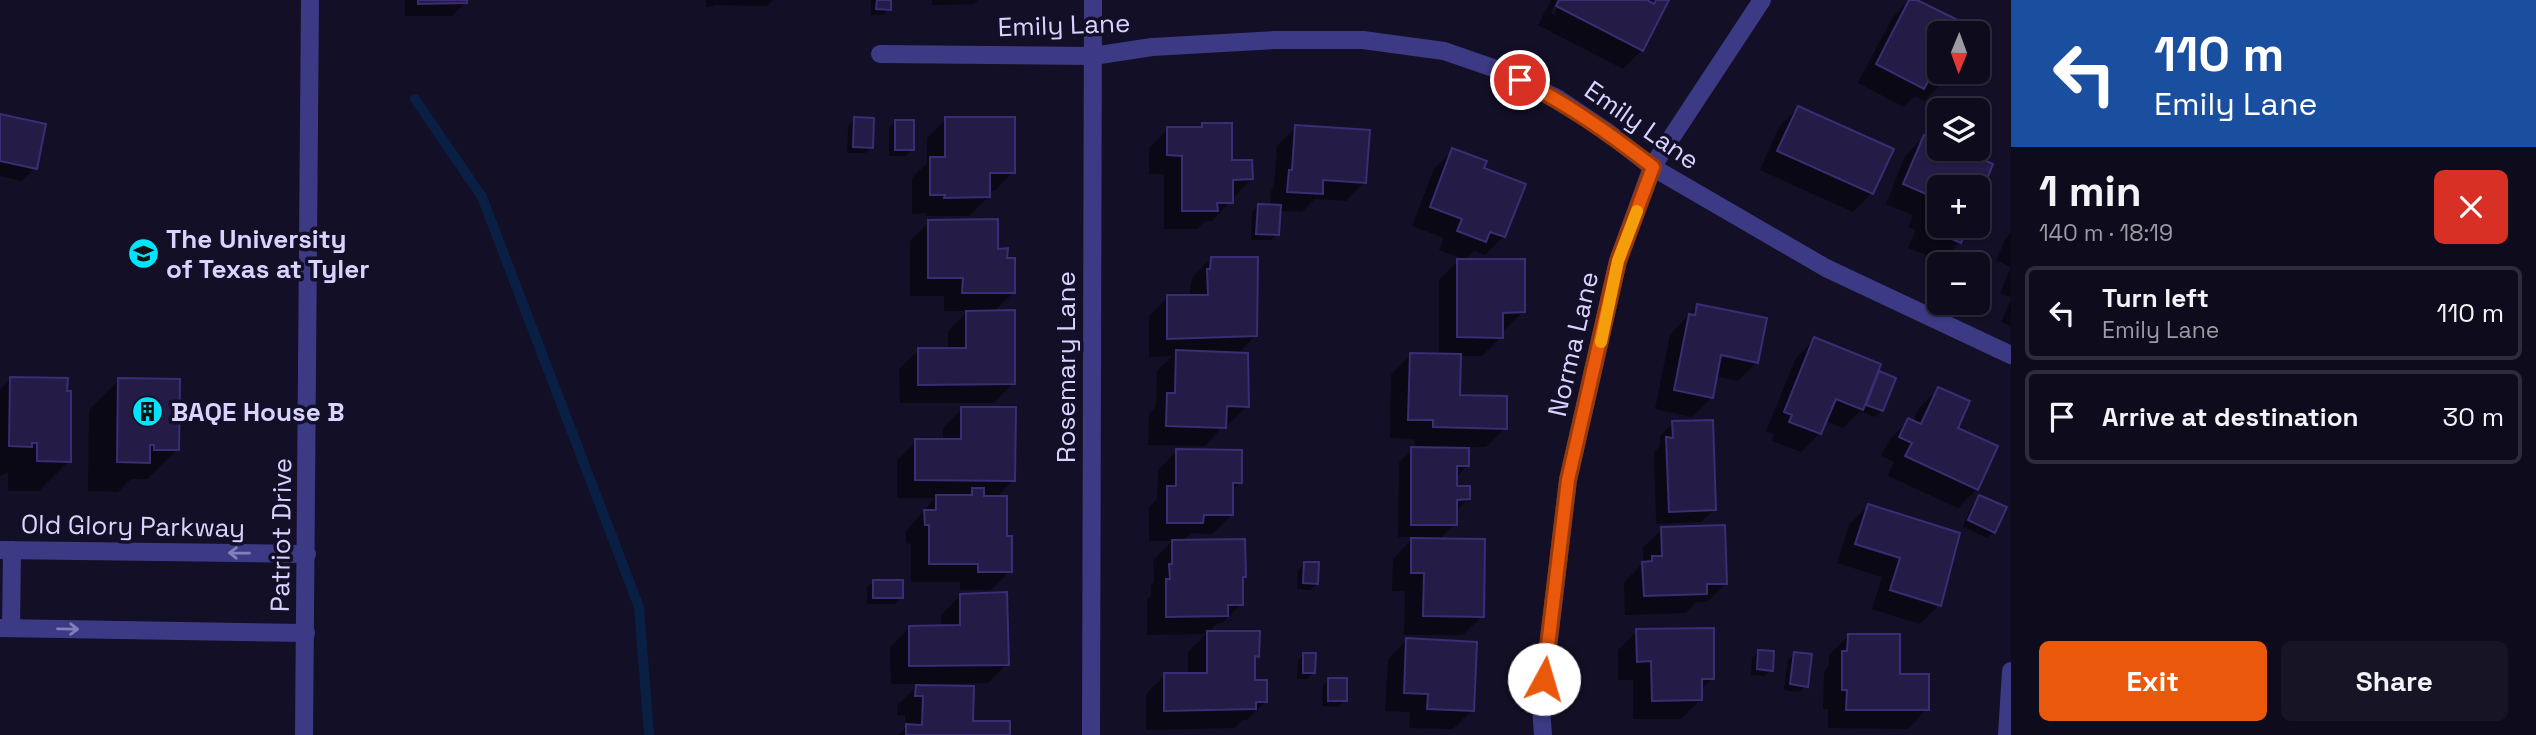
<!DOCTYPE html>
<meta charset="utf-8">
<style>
:root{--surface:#0e0b1c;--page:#171425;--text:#f1f3f6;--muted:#9b9ba3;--line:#2e2b3b;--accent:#ea580c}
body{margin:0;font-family:"Space Grotesk",sans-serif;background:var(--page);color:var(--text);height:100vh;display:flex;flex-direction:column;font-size:26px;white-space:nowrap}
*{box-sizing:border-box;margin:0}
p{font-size:23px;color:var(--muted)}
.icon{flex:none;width:38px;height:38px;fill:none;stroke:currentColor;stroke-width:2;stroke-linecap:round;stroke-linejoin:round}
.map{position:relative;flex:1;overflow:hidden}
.details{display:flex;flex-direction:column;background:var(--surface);width:525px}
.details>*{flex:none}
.banner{background:#1a4fa0;color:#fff;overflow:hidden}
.needle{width:46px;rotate:181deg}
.fabs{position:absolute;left:1927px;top:21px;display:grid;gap:14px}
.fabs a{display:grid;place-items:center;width:63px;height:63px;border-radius:10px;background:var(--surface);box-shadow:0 2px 5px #0004,0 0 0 2px var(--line);font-size:35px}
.pin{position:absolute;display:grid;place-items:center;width:60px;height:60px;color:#fff;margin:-30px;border:4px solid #fff;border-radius:50%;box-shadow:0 2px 7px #0007}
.me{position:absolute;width:77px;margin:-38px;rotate:6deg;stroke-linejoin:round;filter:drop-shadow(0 0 5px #0008)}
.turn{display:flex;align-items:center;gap:24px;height:147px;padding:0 28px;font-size:32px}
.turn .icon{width:91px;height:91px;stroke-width:2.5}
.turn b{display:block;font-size:49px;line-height:60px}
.round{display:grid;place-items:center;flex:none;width:74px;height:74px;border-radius:10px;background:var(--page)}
.overview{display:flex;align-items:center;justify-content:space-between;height:119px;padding:0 28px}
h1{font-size:42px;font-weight:700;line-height:52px}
.primary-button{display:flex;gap:14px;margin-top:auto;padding:14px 28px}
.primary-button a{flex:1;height:80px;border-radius:10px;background:var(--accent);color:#fff;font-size:28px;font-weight:700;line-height:80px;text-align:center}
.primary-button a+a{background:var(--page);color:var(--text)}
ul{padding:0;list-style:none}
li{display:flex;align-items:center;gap:21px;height:94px;margin:0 14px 10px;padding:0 14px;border:4px solid var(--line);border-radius:10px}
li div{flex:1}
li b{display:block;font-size:26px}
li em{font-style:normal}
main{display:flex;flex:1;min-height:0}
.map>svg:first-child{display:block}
.shadow{fill:#0007}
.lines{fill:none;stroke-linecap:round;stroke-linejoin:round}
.stream{stroke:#0a1f44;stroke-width:10}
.building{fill:#241b47;stroke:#3b2d73;stroke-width:2}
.minor{stroke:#3d3a85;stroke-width:18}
.tertiary{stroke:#3d3a85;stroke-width:18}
.oneway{stroke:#837fbc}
.route-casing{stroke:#983908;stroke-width:18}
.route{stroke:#ea580c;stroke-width:12}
.slow{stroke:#f59e0b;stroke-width:12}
.labels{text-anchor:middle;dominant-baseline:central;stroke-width:7;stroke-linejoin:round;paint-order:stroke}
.street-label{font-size:26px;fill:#d9d4ff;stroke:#130f26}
.poi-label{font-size:26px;font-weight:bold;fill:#d9d4ff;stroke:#130f26;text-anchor:start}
</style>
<main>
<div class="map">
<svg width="2011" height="735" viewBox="0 0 2011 735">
<rect width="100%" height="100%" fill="#130f26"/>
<g class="shadow">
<path d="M405 0H465V3L452 16H405Z"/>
<path d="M706 0H773L767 6 714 5 712 7H706Z"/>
<path d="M871 0H889V9L883 15H871Z"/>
<path d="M932 0H978L974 4 932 5Z"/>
<path d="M1551 0H1557L1551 13 1554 15 1561 0H1645L1651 4 1655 0H1667L1642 50 1623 69 1538 25Z"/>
<path d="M1910 0 1967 27 1964 33H1939V72H1948L1943 82 1924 101 1915 96 1904 107 1858 83 1892 18Z"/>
<path d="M1798 108 1872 193 1853 212 1760 170 1779 127Z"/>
<path d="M0 116 35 168 22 181 0 176Z"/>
<path d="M855 119 872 147 865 153H847L848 126Z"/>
<path d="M946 119 1013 172 994 191H988V197L969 216H926V213L912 214V178L927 163V138Z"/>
<path d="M895 122 912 149 906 156H889V128Z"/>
<path d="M1203 125 1230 162 1251 179 1212 221H1205L1197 229H1164V174H1149V148L1168 129H1198Z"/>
<path d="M1296 127 1365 182 1346 201 1315 199 1302 212 1278 211 1277 234 1271 240H1251L1252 212 1259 205 1270 206 1271 190 1274 187 1277 146Z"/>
<path d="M1939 131V149H1958L1957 151 1991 165 1978 198V187H1939V226H1966L1960 242 1941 261 1908 248 1916 230 1908 227 1913 215 1886 204 1905 156 1924 137 1931 139Z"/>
<path d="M1453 150 1482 169 1504 236 1485 255 1474 251 1465 261 1523 312 1504 331H1501V337L1482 356H1459L1458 397 1505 428 1486 447H1468L1467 466 1455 478V487L1468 499 1455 512V524L1439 540 1482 616 1463 635H1404L1405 591H1392L1393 559 1414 537H1398L1399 462 1414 449 1415 439 1390 438 1391 374 1410 355H1439V280L1461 258 1439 250 1444 238 1412 226 1434 169Z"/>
<path d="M929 222 996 251 1006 260 1014 292 993 312 1013 383 994 403H900L899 369 919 350H948V331L968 311H944V296H910V241Z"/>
<path d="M2011 232V267L1996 260 2006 238Z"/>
<path d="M1211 258 1256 335 1237 354 1247 406 1228 425H1224L1205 446 1148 445 1149 414 1156 406 1157 371 1172 356 1149 357V316L1168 297H1189L1192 278Z"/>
<path d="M2011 267V297L2000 293Z"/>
<path d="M2011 300V326L2001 322Z"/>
<path d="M1697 306 1757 362 1738 381 1715 376 1711 398 1692 417 1655 409 1670 335Z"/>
<path d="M1815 339 1873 380 1880 373 1882 410 1875 417 1860 411 1843 428 1825 421 1820 433 1801 452 1772 441 1774 434 1766 431 1796 358Z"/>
<path d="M10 379 69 461 39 491H8V472L0 476V389Z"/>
<path d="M119 380 177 450 147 479H131L118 492 88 491 89 410Z"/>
<path d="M1939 389 1977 489 1958 508 1888 476 1894 462 1881 456 1890 439 1909 420 1913 422 1919 408Z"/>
<path d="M962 409 1013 480 996 498 1005 538 1010 571 991 590H960V582H911V544L906 543V531L935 498H897V460L916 441H943V428Z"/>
<path d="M1673 423 1715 509 1701 522 1656 524 1654 452 1660 446V436Z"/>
<path d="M1177 451 1240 483 1232 491V515L1212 534 1191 533 1183 541 1244 577 1241 580 1242 604 1222 623H1218L1208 633 1258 656 1254 660V681L1266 701 1247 720H1243L1235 728 1146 730V694L1165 675H1188V652L1206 634 1147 635V600L1151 596V585L1154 582 1153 561 1172 541H1149V507L1157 499 1158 470Z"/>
<path d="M1980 497 1994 532 1987 538 1963 527 1973 503Z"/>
<path d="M1868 506 1939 605 1920 624 1872 609 1882 577 1837 563 1849 525Z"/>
<path d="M1662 529 1726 583 1707 602H1696L1686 613 1625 615 1624 582 1643 563V548Z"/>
<path d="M1305 564 1317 584 1310 590 1297 589 1298 570Z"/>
<path d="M874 581 901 597 895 604H867V588Z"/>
<path d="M961 595 1007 664 988 683 939 684V687L971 722 1008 735H898L905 728V715H897V705L919 684H891L890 647 909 628 942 627 941 615Z"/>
<path d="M1637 631 1713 678 1700 690V700L1681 719H1633V680H1618V650Z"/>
<path d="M1848 636 1898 675 1927 709 1908 729 1828 728V709H1823L1824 672 1829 666V655Z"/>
<path d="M1407 640 1472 710 1453 729 1409 728 1410 712 1385 711 1388 659Z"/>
<path d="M1759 651 1771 670 1765 676 1751 675 1752 658Z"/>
<path d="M1304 654 1314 672 1307 679H1297L1298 661Z"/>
<path d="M1795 654 1806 686 1799 692 1784 690 1788 660Z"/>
<path d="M1329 679 1345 700 1338 707 1322 706 1323 686Z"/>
</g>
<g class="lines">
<path class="stream" d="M415 99 482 197 639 607 649 735"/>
</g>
<g class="building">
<path d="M418 0H467V3L418 4Z"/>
<path d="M877 0H891V10L876 9Z"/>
<path d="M1559 0H1647L1654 4 1656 0H1669L1643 51 1556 6Z"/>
<path d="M1909 0H1917L1970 26 1966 33H1939V72H1950L1944 83 1931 76 1924 89 1876 64Z"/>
<path d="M1798 106 1894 149 1873 194 1777 151Z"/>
<path d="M0 114 46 124 37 169 0 161Z"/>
<path d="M854 117 874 118 873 148 853 147Z"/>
<path d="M945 117H1015V173H990V197L944 198 945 195H930V157H945Z"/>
<rect x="895" y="120" width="19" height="30"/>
<path d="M1202 123H1232V160H1252L1253 179 1233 180V203H1217L1218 211H1182V156L1167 155V127H1202Z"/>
<path d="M1295 125 1370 130 1366 183 1323 180V194L1287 192 1289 170H1292Z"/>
<path d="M1938 129 1939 149H1960L1993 164 1978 202V187H1939V226H1968L1961 243 1926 228 1934 211 1926 207 1931 196 1903 184 1924 135 1934 138Z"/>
<path d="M1452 148 1487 161 1484 168 1526 184 1505 237 1490 232 1486 242 1457 231 1462 219 1430 207Z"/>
<path d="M1258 204 1281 205 1279 235 1256 234Z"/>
<path d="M998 219V249L1008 248 1007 258H1015V293H962L963 278H928V220Z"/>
<path d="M1211 257H1258L1257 336 1167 339V295H1208L1207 269H1210Z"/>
<path d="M1457 259H1525V312L1503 313V338L1457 337Z"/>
<path d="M1697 304 1767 318 1758 363 1721 355 1713 398 1674 390 1689 314 1695 315Z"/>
<path d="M1015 310V384L918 385V348H966V311Z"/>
<path d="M1814 337 1881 364 1863 410 1836 399 1821 434 1789 422 1792 415 1784 412Z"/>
<path d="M1176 350 1248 353 1249 407 1227 406 1226 428 1166 426 1167 393H1175Z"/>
<path d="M1410 353 1461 354 1460 395 1507 396V429L1433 427V420H1408Z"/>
<path d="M1879 371 1896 378 1883 411 1866 405Z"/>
<path d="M10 377 68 378 67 391H71V462L37 461V443H32V447L9 446Z"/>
<path d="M118 378 180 379 179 450H154V445H150V463L117 462Z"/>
<path d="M1938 387 1970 401 1958 428 1998 446 1978 490 1905 456 1912 443 1899 437 1908 418 1921 424Z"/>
<path d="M961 407H1016L1015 481 915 480V439H961Z"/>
<path d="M1713 420 1716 510 1669 512 1666 437 1673 438 1672 421Z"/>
<path d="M1411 447 1469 448V466H1457V486H1470V499L1457 500V525H1411Z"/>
<path d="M1176 449 1242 450V483H1233V515H1204L1203 523H1167V486H1176Z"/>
<path d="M972 488H984V496H1007V536H1012V572H978V564H929V525H925L924 510H936V495H972Z"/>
<path d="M1979 495 2007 507 1995 533 1968 520Z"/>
<path d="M1868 504 1960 533 1941 606 1890 590 1900 558 1855 544Z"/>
<path d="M1725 525 1727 584H1707V594L1644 596 1642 562 1652 561V556H1662L1661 527Z"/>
<path d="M1411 538 1485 539 1484 617 1423 616 1424 573H1411Z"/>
<path d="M1245 539 1246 577H1243V605H1228V616L1166 617V579H1170L1169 564H1172V540Z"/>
<path d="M1304 562H1319L1318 584 1303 583Z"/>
<rect x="873" y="580" width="30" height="18"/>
<path d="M1007 592 1009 665 909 666V626L960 625V594Z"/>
<path d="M1714 628V679H1702V700L1652 701 1651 661 1637 662 1636 629Z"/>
<path d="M1207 631H1260L1259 657 1255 656V680H1267V702H1256V709L1164 711V673H1207Z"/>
<path d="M1848 634H1900V674H1929V710H1846L1847 690H1842V651H1847Z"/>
<path d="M1406 638 1477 642 1474 711 1427 709 1428 694 1404 693Z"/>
<path d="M1758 650 1774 651 1773 671 1757 669Z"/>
<path d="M1794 652 1812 654 1808 687 1790 684Z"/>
<path d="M1303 653H1316L1315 673H1303Z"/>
<rect x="1328" y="678" width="19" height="23"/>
<path d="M916 685 974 686 973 721H1010V735H906V724L922 725 923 696H915Z"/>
</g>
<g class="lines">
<g class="minor">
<path d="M880 54 1093 56 1152 47 1275 40H1363L1444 51 1502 71 1557 98 1609 133 1652 167 1826 268 2011 355"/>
<path d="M0 550 307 554"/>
<path d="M0 628 306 633"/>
<path d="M11 628 12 550"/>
<path d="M1091 735 1093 0"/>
<path d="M1543 735 1541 707 1568 480 1618 261 1652 167 1762 0"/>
<path d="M2007 735 2011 671"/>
</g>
<path class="tertiary" d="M304 735 310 0"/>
</g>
<defs><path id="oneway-shaft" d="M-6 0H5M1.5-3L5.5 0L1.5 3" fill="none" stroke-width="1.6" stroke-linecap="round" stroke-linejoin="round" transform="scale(1.75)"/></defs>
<g class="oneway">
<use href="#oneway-shaft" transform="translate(239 553) rotate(-179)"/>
<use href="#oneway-shaft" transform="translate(68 629) rotate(1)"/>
</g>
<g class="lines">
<defs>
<path id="route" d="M1520 80C1568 104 1610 134 1653 167L1618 261 1568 480 1544 679"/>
</defs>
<use href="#route" class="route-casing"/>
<use href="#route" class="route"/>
<path class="slow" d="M1601 342 1618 261 1637 211"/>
</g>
<defs>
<symbol id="university-disc" viewBox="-11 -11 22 22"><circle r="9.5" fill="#00e5ff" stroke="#130f26"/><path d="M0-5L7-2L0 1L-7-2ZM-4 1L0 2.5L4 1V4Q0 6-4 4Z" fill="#111"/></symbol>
<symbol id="building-disc" viewBox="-11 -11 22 22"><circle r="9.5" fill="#00e5ff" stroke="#130f26"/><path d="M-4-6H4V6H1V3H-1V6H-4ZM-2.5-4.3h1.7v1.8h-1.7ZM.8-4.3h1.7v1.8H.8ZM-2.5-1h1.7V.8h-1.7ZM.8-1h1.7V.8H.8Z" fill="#111"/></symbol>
</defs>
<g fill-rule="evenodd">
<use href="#university-disc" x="126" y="236" width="35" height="35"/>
<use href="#building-disc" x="130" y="394" width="35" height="35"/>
</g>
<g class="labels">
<g class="street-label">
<text transform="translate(1064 25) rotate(-2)">Emily Lane</text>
<text transform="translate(1642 125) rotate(35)">Emily Lane</text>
<text transform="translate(1573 344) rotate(-77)">Norma Lane</text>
<text transform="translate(1066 367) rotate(-90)">Rosemary Lane</text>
<text transform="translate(133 526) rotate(1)">Old Glory Parkway</text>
<text transform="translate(281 535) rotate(-89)">Patriot Drive</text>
</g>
<g class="poi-label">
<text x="166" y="239">The University<tspan x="166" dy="30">of Texas at Tyler</tspan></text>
<text x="171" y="412">BAQE House B</text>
</g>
</g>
</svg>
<div class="fabs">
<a><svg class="needle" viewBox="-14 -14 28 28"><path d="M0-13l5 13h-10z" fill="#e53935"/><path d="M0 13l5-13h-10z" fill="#9b9ba3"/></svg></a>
<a><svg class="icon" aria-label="layers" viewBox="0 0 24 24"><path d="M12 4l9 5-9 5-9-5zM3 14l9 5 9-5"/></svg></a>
<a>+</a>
<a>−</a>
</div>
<div class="pin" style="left:1520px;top:80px;background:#d93025"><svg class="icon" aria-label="arrive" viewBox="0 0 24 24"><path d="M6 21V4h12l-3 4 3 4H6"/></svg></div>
<svg class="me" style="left:1544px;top:679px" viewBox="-20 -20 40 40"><circle r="19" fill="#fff"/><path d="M0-13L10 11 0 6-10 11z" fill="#ea580c"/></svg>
</div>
<section class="details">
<div class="banner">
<div class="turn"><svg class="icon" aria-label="left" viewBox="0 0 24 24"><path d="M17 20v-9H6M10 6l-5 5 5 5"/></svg><div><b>110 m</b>Emily Lane</div></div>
</div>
<div class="overview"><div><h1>1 min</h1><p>140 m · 18:19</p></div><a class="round" style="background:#d93025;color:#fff"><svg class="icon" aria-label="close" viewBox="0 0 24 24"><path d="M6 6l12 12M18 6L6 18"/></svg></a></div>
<ul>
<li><svg class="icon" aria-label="left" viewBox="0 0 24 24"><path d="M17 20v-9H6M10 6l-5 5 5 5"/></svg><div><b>Turn left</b><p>Emily Lane</p></div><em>110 m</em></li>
<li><svg class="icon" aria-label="arrive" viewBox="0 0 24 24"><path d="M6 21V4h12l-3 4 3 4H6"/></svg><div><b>Arrive at destination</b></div><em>30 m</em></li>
</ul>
<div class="primary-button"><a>Exit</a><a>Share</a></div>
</section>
</main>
